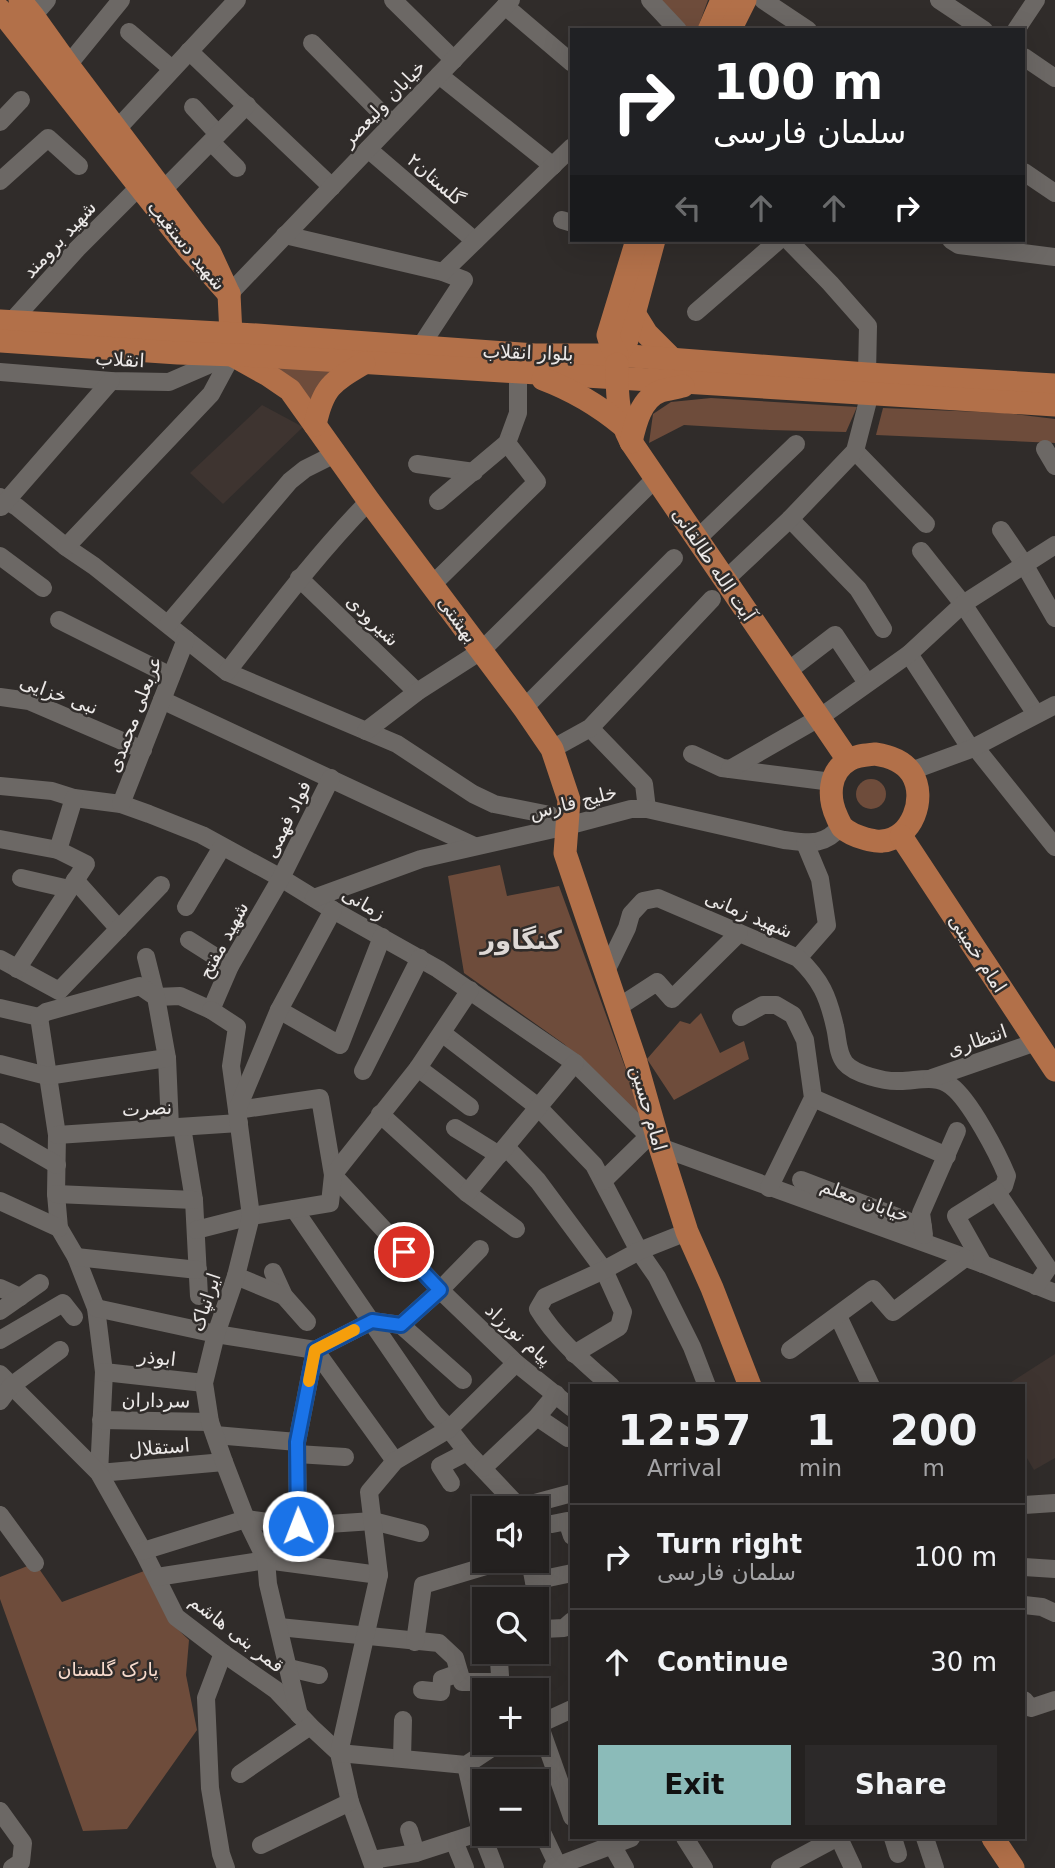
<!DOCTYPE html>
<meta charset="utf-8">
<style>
:root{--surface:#242120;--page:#2c2929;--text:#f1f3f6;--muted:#a3a3a5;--line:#413e3e;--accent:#8bbbb9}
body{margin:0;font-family:"DejaVu Sans","Noto Sans Arabic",sans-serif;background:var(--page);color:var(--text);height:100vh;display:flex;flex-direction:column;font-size:26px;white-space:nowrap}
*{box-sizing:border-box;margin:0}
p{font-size:23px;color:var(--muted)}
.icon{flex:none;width:38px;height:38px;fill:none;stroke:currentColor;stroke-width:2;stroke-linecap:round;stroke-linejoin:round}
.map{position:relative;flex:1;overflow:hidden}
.side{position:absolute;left:570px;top:1384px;width:455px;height:455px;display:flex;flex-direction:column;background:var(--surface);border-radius:0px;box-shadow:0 7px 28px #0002,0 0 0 2px var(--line)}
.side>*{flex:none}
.top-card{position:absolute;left:570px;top:28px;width:455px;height:214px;border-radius:0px;box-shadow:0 7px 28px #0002,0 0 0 2px var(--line);background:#202124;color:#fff;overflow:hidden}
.tools{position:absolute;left:472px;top:1496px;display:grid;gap:14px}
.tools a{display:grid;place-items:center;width:77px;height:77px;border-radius:0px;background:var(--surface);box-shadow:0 7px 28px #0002,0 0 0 2px var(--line);font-size:35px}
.pin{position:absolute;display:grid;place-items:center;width:60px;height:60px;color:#fff;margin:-30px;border:4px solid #fff;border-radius:50%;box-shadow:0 2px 7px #0007}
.me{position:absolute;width:77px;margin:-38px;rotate:359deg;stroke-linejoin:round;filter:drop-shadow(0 0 5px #0008)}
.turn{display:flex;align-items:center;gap:24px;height:147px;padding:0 28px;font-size:32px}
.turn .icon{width:91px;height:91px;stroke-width:2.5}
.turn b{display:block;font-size:49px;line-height:60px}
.lanes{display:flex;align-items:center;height:66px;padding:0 28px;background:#0003;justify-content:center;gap:35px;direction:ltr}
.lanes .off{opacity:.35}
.eta{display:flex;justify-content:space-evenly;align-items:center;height:119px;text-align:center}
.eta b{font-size:42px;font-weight:700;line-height:49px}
.action{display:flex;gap:14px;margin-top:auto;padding:14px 28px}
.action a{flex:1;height:80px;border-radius:0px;background:var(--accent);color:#111;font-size:28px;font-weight:700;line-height:80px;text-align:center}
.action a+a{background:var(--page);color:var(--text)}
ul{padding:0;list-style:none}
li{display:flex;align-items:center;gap:21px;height:105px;padding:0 28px;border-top:2px solid var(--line)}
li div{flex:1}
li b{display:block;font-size:26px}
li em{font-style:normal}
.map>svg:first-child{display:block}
.built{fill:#3e3430}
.green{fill:#6e4c3b}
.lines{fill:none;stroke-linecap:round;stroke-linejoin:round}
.minor{stroke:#6c6865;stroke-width:18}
.major{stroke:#b27049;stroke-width:23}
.route-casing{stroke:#114b97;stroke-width:18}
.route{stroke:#1a73e8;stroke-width:12}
.slow{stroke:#f59e0b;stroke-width:12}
.labels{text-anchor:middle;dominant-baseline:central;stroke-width:5;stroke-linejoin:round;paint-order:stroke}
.street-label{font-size:19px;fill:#ebe8e7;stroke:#302c2a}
.park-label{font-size:19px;fill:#f8dbcd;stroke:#302c2a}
.district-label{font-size:26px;font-weight:bold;fill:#ded9d6;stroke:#302c2a}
</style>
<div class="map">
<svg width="1055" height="1868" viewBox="0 0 1055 1868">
<rect width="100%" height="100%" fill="#302c2a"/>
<g class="built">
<path d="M262 405 303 427 223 504 190 473Z"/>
<path d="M1055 1354V1458L1034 1470 1024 1453V1386H1005Z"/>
</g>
<g class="green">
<path d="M657 0H708L697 30C681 30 668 11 657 0Z"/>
<path d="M276 365 343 368 312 406Z"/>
<path d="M711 398 857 407 846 432 770 430 684 425 649 443 653 414 671 402Z"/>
<path d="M883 408 1005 413 1055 419V443L876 435Z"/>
<circle cx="871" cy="794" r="15"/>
<path d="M500 865 507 896 559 886 644 1119 564 1044 464 973 448 876Z"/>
<path d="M701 1013 720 1053 744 1041 749 1059 674 1100 647 1059 680 1021 690 1024Z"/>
<path d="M35 1563 62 1602 152 1568 169 1621 189 1640 186 1675 197 1730 127 1829 83 1831 0 1599V1577Z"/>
</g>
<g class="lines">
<g class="minor">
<path d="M393 0 454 60"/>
<path d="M650 0 678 30"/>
<path d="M763 0 808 30"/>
<path d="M939 0 984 30"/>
<path d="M505 6 572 63"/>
<path d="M33 16 47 0"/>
<path d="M1016 30 1036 0"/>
<path d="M129 32 172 69"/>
<path d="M312 43 392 124"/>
<path d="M189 51 332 187"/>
<path d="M1024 57 1055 78"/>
<path d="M68 65 121 0"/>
<path d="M439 75 553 166"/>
<path d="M193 107 218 134"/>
<path d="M0 122 21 100"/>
<path d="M117 129 237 0"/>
<path d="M211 142 237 168"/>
<path d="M368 149 475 241"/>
<path d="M1024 172 1055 193"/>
<path d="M0 181 48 138 79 166"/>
<path d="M163 190 247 105"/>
<path d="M562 220 572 223"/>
<path d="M285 235 443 272 464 280 420 347"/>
<path d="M788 240 830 283 868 326 867 374"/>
<path d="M951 240 959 245 1055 257"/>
<path d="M443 272 572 147"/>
<path d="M229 294 511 0"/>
<path d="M696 312 779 240"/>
<path d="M11 322 77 249 139 187"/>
<path d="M0 372 111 381 169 382 229 356"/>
<path d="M1045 449 1055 466"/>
<path d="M855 451 926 524"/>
<path d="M417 464 474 472"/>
<path d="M0 497 17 507 66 547 94 566 227 672 397 744 473 794 494 804 550 815 567 826"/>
<path d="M438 501 507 443 518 413V372"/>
<path d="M1 507 111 381"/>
<path d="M790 519 858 589 883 629"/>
<path d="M1001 530 1024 564 1055 618"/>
<path d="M697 539 796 444"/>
<path d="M66 547 211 394 232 355"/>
<path d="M921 551 963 604 1036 714"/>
<path d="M0 556 43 588"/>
<path d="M299 578 417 692"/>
<path d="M725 580 790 519 855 451 870 393"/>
<path d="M432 585 537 482 507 443"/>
<path d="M59 620 171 676"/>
<path d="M168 624 290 481 305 469 335 454"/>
<path d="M909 654 971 749"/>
<path d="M788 671 835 635 867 683"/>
<path d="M227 672C273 613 317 554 369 501"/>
<path d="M0 697 29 701 143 750"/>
<path d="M162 700 474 846"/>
<path d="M524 708 674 558"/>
<path d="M590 728 644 784 647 809"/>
<path d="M366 731 417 692 481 651 656 478"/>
<path d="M975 747 1055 847"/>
<path d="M552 749 590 728 712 599"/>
<path d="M692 754 722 768 832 782"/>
<path d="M730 769 819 718 909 654 963 604 1055 545"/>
<path d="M911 771 971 749 1055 705"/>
<path d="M0 786 52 791 74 798 121 804 149 814 202 835 281 878 333 910 438 969 575 1063 660 1147 983 1264 1055 1293"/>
<path d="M121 804 186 639"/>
<path d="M0 839 58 850"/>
<path d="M21 878 69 889"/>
<path d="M75 880 119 929"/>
<path d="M314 898 421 859 567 826 631 809H647L784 840C808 843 824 847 841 826"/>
<path d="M186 907 222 847"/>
<path d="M189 940 230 966"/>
<path d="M146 957 156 997 180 996 211 1010 230 966 281 878 331 778"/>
<path d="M798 958 827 925 820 879 805 843"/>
<path d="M0 959 59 991 161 885"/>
<path d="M17 969 86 864 58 850 74 798"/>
<path d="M605 973 627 928 631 914 643 901 658 898 798 958C821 980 828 996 835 1027 838 1039 837 1053 845 1063 854 1074 885 1082 900 1081 917 1081 936 1074 951 1086 970 1100 998 1154 1007 1176L1004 1186 956 1216 983 1264"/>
<path d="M0 1008 39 1017 57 1135 56 1194 59 1228 76 1257 96 1308 104 1372 99 1473 224 1462"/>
<path d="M617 1008 657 982 672 999 739 933"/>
<path d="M211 1010 237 1027 231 1066 237 1110 320 1098 333 1175 440 1290 516 1363 572 1408"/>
<path d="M279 1010 340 1045 382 937"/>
<path d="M39 1017 46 1012 140 986 156 997 167 1058 170 1127"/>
<path d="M741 1017 763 1005H776L793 1015 805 1040 813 1098 769 1188"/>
<path d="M442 1033 538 1107 594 1165 639 1251 657 1277 692 1347 707 1386"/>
<path d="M0 1064 47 1076 167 1058"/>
<path d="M418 1068 470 1107"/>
<path d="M363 1071 420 958"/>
<path d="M932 1078 1036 1042"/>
<path d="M813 1098 947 1156"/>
<path d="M380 1114 467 1193 516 1229"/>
<path d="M182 1127 194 1200 199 1296"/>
<path d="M455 1128 499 1155"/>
<path d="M0 1132 57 1165"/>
<path d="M57 1135 239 1123"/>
<path d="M506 1147 538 1181 604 1270 623 1312 619 1327 574 1354"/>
<path d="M801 1180 923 1227"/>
<path d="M603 1181 650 1135"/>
<path d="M996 1191 1048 1268 1036 1286"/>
<path d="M467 1193 575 1063"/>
<path d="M56 1194 194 1200"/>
<path d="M0 1201 59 1228"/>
<path d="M294 1209 434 1413 449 1429 467 1452 520 1508"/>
<path d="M196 1230 251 1216 330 1203 333 1175 418 1068 470 990"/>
<path d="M924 1235 921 1213 957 1131"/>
<path d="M76 1257 198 1270"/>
<path d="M273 1272 284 1296 307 1322"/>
<path d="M236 1276 284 1296"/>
<path d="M0 1288 20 1297"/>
<path d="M96 1308 216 1334 315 1350 395 1461"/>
<path d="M0 1311 40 1283"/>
<path d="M838 1316 871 1386"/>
<path d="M401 1325 463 1380"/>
<path d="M0 1340 63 1303 74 1317"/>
<path d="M790 1350 873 1289 893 1312 965 1258"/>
<path d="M104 1372 204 1383"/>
<path d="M0 1374 99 1473 143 1551 176 1617 223 1653 276 1690 310 1726 339 1753 350 1802 374 1868"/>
<path d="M611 1386C584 1362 557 1340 538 1309L545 1297 604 1270 639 1251 687 1232"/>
<path d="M0 1401 11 1386 60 1350"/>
<path d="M537 1417 568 1438"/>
<path d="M101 1420 210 1422"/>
<path d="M215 1435 297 1442"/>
<path d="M297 1454 345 1457"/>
<path d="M483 1468 537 1417 556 1394"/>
<path d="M451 1483 440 1466 467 1452"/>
<path d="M1024 1505 1055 1503"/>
<path d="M520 1507 572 1493"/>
<path d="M0 1515 35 1563"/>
<path d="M552 1524 567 1521 572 1536"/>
<path d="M298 1526 297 1442 315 1350 372 1321 401 1325 440 1290 480 1249"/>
<path d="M143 1551 246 1519 298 1526 373 1521 420 1533"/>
<path d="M530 1561 543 1629 537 1633"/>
<path d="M1024 1567 1055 1569"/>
<path d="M157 1577 266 1560 379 1575"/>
<path d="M534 1581 572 1573"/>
<path d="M1024 1605 1042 1607 1055 1613"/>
<path d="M279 1627 439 1643 455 1658 462 1682H500"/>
<path d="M543 1629 564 1628 572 1621"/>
<path d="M415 1642 423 1585 503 1561"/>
<path d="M223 1653 206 1698 210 1788 221 1854 226 1868"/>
<path d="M289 1668 319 1675"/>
<path d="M422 1690 441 1692 442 1679 459 1673"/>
<path d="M501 1690 499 1661 511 1652"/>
<path d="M1024 1700 1031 1708 1055 1700"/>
<path d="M299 1715 268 1584 266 1560 246 1519 224 1462 210 1422 204 1383 216 1334 236 1276 251 1216 237 1110 279 1010 333 910"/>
<path d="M539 1724 572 1817"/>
<path d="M537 1725 572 1709"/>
<path d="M499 1743 466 1765 339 1753 379 1575 369 1492 395 1461 449 1429 516 1363"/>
<path d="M402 1758 403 1720"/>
<path d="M466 1765 481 1832 495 1868"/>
<path d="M240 1774 310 1726"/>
<path d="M0 1811 23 1843 21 1862 12 1868"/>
<path d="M540 1828 558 1866"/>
<path d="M409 1830 416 1853"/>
<path d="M685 1838 704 1868"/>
<path d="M839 1838 853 1868"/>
<path d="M893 1838 898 1854"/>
<path d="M925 1838 935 1868"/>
<path d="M454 1841 465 1868"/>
<path d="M261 1845 350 1802"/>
<path d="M612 1845 625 1868"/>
<path d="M372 1860 416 1853 481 1832"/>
<path d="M552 1868 631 1838"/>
<path d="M780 1868 836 1838"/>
</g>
<g class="major">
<path d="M0 10 187 247 229 294 210 253 68 65 33 16 20 0"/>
<path d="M709 30 722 0"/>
<path d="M730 30 745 0"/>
<path d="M229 294 232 355 268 375 290 390 369 501 524 708 552 749 569 800 565 853 636 1062 660 1147 687 1232 712 1288 750 1386"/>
<path d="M634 313 647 334 674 361"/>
<path d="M0 321 257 335 535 355H617L867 374 1055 385"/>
<path d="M0 341 178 353 261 356 1055 405"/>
<path d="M617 355 627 340 654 240"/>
<path d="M617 355 611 345 608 335 637 240"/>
<path d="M617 364C617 394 617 415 631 442L848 760"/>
<path d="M543 379C572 390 598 405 622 425"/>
<path d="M315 425C323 387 332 382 364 363"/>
<path d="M631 442C635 424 641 398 661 391 668 389 676 388 683 386"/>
<path d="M875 754C889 756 904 761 912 774 927 798 912 839 882 841 878 842 871 840 866 839 859 837 848 833 842 827 841 825 838 820 837 817 828 798 828 772 849 760 857 755 866 755 875 754Z"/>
<path d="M901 836 1055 1070"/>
<path d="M993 1838 1013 1868"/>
</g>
</g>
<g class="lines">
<defs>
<path id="route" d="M298 1526 297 1442 315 1350 372 1321 401 1325 440 1290 404 1252"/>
</defs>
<use href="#route" class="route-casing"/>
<use href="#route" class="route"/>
<path class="slow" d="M309 1381 315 1350 354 1330"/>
</g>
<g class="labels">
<g class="street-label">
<text transform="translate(383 103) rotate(-46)">خیابان ولیعصر</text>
<text transform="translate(436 179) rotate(41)">گلستان۲</text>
<text transform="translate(59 239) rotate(-47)">شهید برومند</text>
<text transform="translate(187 245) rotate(50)">شهید دستغیب</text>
<text transform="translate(528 352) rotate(2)">بلوار انقلاب</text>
<text transform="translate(120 359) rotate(3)">انقلاب</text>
<text transform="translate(714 564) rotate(56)">آیت الله طالقانی</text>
<text transform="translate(458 619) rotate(54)">بهشتی</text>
<text transform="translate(373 620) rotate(44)">شیرودی</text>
<text transform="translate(59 694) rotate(20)">نبی خزایی</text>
<text transform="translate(134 714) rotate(-69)">عربعلی محمدی</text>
<text transform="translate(573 802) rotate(-14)">خلیج فارس</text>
<text transform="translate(287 819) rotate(-64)">فواد فهمی</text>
<text transform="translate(364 903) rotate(29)">زمانی</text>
<text transform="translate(749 914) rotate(23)">شهید زمانی</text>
<text transform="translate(223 940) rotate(-62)">شهید مفتح</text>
<text transform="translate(978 953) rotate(57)">امام خمینی</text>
<text transform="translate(977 1040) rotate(-19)">انتظاری</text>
<text transform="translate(147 1108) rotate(-3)">نصرت</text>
<text transform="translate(649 1108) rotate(74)">امام حسین</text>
<text transform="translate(865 1200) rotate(20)">خیابان معلم</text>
<text transform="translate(205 1302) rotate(-72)">ایرانپاک</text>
<text transform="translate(519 1334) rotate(42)">پیام نورزاد</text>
<text transform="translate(157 1357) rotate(6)">ابوذر</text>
<text transform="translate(156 1400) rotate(1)">سرداران</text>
<text transform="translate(159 1447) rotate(-5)">استقلال</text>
<text transform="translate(237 1633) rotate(38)">قمر بنی هاشم</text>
</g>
<g class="park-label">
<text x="108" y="1669">پارک گلستان</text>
</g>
<g class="district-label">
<text x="521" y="940">کنگاور</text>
</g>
</g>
</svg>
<div class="tools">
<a><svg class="icon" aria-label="sound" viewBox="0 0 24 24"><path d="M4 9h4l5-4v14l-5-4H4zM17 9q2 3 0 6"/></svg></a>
<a><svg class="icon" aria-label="search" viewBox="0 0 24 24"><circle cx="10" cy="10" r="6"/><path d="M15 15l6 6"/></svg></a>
<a>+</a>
<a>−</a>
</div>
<div class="pin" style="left:404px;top:1252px;background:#d93025"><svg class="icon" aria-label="arrive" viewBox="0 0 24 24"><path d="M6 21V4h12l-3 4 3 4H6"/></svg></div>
<svg class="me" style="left:298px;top:1526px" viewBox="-20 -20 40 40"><circle r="17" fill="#1a73e8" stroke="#fff" stroke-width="3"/><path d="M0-11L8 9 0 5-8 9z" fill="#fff"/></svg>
<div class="top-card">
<div class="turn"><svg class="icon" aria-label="right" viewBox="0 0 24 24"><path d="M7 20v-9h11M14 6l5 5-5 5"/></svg><div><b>100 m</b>سلمان فارسی</div></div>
<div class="lanes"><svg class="icon off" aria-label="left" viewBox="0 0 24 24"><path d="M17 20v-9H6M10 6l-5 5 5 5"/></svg><svg class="icon off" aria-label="ahead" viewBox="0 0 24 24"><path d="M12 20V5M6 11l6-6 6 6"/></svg><svg class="icon off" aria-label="ahead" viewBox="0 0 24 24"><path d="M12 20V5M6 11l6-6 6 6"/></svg><svg class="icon" aria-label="right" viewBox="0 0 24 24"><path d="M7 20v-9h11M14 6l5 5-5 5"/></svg></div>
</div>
<section class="side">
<div class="eta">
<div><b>12:57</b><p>Arrival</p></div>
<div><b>1</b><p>min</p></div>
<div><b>200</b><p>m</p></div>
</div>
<ul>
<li><svg class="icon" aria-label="right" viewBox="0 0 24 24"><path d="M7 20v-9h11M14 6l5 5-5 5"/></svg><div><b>Turn right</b><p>سلمان فارسی</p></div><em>100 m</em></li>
<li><svg class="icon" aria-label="ahead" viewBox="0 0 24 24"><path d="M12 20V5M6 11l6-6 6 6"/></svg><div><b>Continue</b></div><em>30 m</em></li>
</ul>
<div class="action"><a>Exit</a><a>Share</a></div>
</section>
</div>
